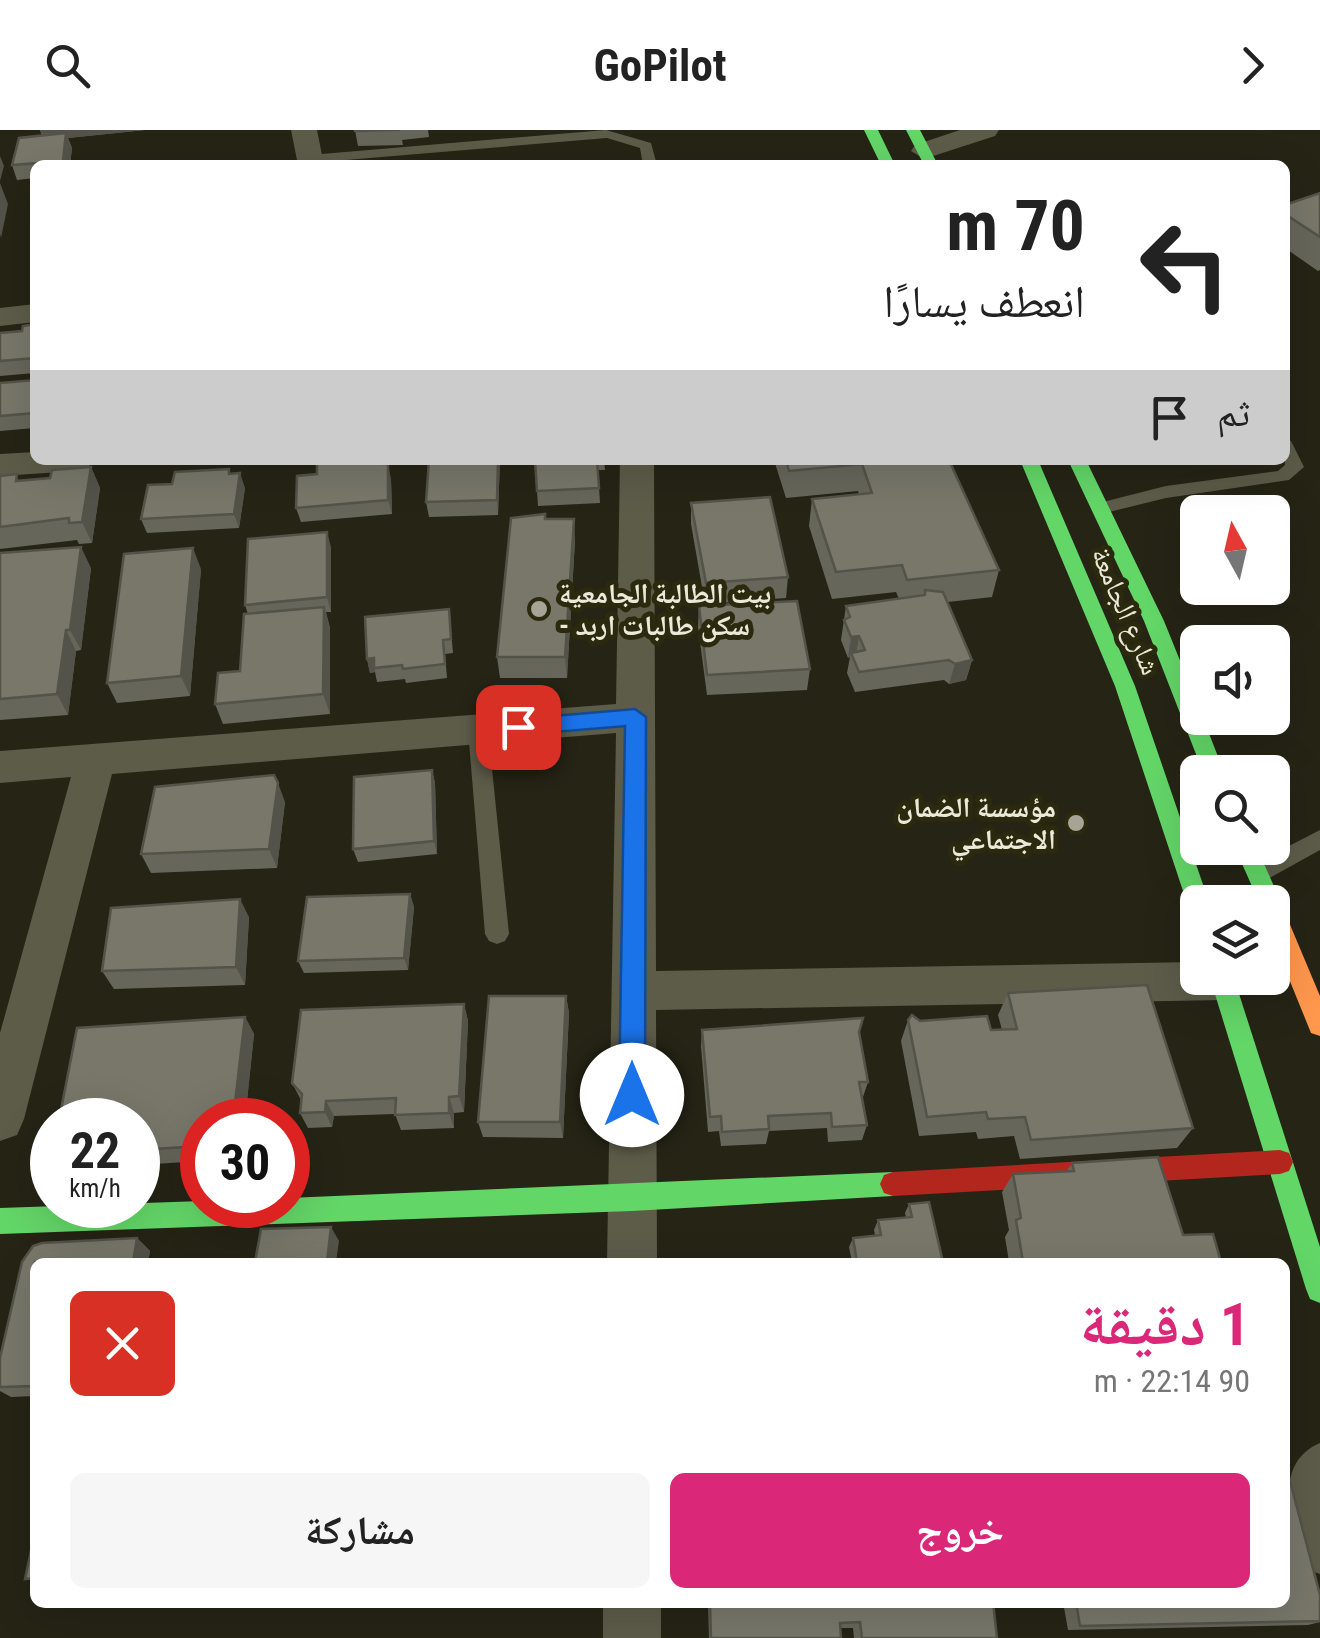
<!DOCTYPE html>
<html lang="ar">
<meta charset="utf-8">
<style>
:root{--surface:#fff;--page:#f6f6f6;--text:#222;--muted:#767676;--accent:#db2777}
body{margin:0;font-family:"Roboto Condensed","Noto Naskh Arabic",sans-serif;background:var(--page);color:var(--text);direction:rtl;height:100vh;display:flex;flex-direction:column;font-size:38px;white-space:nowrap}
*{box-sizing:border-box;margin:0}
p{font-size:32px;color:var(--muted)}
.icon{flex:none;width:55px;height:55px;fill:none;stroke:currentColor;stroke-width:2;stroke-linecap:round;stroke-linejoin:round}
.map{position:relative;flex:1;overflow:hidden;direction:ltr}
.side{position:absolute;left:30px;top:1128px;width:1260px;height:350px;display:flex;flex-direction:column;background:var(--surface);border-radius:15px;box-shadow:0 10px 40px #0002;direction:rtl}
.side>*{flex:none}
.hud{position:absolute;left:30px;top:30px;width:1260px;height:305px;border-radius:15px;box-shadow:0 10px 40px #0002;direction:rtl;background:#fff;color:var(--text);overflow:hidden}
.needle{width:65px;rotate:352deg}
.buttons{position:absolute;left:1180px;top:365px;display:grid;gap:20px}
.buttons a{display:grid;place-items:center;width:110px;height:110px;border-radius:15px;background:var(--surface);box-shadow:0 10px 40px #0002;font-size:50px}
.speed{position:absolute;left:30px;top:968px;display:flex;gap:20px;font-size:50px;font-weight:700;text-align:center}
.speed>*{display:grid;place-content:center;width:130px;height:130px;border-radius:50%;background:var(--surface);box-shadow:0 10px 40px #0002;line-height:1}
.speed small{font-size:25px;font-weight:400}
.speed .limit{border:15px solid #d22;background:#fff;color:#111}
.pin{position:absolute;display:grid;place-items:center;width:85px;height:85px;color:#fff;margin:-42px;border-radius:20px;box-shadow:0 5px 15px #0006}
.me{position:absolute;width:110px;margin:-55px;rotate:0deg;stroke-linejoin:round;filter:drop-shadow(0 0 8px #0008)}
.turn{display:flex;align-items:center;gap:35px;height:210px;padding:0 40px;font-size:45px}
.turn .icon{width:130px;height:130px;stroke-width:2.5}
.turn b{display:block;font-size:70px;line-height:85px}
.then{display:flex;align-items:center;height:95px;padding:0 40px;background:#0003;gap:20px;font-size:38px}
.round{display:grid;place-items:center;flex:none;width:105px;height:105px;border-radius:15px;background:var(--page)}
.head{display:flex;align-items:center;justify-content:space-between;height:170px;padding:0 40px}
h1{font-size:60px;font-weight:700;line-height:75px;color:var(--accent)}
.cta{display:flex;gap:20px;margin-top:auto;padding:20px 40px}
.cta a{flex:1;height:115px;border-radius:15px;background:var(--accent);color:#fff;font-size:40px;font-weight:700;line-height:115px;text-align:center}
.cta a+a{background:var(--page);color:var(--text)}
header{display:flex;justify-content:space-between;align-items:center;height:130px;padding:0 40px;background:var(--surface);font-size:45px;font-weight:700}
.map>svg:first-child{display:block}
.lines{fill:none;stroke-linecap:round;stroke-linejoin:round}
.lane{fill:#5d5c49;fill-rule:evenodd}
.street{fill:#5d5c49;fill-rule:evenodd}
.fast{fill:#63d668;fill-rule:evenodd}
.slow{fill:#ff974d;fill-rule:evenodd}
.jam{fill:#b3261e;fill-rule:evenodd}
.wall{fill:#67665b}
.shaded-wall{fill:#54534a}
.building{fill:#78776a;stroke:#54534a;stroke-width:2.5}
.route{fill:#1a73e8;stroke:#114b97;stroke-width:2.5}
.poi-dot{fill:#a6a595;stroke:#2c2a0e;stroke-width:4}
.labels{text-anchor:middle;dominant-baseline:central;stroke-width:10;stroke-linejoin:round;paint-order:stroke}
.poi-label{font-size:28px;font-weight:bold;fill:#ebeada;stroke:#2c2a0e;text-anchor:start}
.street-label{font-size:28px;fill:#ebeada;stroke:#2c2a0e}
</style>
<header><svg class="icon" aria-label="forward" viewBox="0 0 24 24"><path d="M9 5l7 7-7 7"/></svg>GoPilot<svg class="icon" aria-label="search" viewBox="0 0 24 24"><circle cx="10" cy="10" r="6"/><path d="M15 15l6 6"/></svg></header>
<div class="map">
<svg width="1320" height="1508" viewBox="0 0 1320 1508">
<rect width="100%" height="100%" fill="#252415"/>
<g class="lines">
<g class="lane">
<path d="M606 0 651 13 657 35H643L640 18 607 8 310 33 303 29 310 25Z"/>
<path d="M1285 309 1291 311 1304 337 1289 350 1166 368 1101 384 1092 378 1095 374 1166 356 1278 341 1285 335Z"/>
<path d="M478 592 488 600 509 804 505 811 497 814 489 811 485 804 468 600Z"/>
<path d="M1320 700V720L1266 750H1250L1247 743 1250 736Z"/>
<path d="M1320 1313V1444L1309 1440C1294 1402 1268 1335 1320 1313Z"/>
</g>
<g class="street">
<path d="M291 0H317L324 35H298Z"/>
<path d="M960 0H999L995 6 924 29 911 21 915 15Z"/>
<path d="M35 174V192L0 196V178Z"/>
<path d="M35 322V330H93L88 338 76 341 0 346V324Z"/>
<path d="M620 330H654L656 841 1198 832V848H1245L1240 865 1224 870 656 880 657 1132H607L616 603 112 644 24 989 17 1005 0 1011V903L71 647 0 653V621L616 574Z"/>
<rect x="603" y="1472" width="58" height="36"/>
</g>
<g class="fast">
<path d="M864 0H878L895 35H881Z"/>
<path d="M906 0H920L938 35H924Z"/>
<path d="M1020 330H1038L1135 556 1209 772H1198V782L1190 780 1187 773 1115 556Z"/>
<path d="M1068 330H1086L1164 491 1198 575V588H1203L1224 642H1203L1144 491Z"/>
<path d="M1235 718H1257L1281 772 1278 779 1272 781V772H1259Z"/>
<path d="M1210 848H1234L1320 1117V1173L1310 1169 1306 1159Z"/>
<path d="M893 1042 902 1045 906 1054 902 1063 893 1066 632 1081 0 1104V1078L202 1071V1075H288V1068Z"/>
</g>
<path class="slow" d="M1272 768 1280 771 1283 778 1320 866V906L1311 903 1272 807V772H1263Z"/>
<path class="jam" d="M1280 1020 1289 1023 1293 1032 1289 1041 1280 1044 893 1066 884 1063 880 1054 884 1045 893 1042Z"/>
</g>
<g class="wall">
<path d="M40 0H145L68 8 72 18 70 35H35V48L17 50 12 35 42 6Z"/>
<path d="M355 0H428L429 7 402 10 403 15 358 16Z"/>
<path d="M1320 63V140L1318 141 1285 118V75Z"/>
<path d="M35 194V243L0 246V203L22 201Z"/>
<path d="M35 250V298L0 301V253Z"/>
<path d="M500 330 498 385 429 387 426 372Z"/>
<path d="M535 330H604L605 340H598L600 373 538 376Z"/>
<path d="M774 330H949L999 440 992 467 948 472 972 530 966 550 949 554 944 550 855 562 847 543 850 527 848 528 841 510 846 476 899 469 896 462 832 469 809 396 812 369 859 364 858 361 786 368Z"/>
<path d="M91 337 100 358 92 413 79 414 77 410 0 419V346L20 350 50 348Z"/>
<path d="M231 344 245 358 239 398 147 403 141 389 172 354Z"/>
<path d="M317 344 391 349 392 384 301 392 296 378Z"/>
<path d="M691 373 788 447 786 468 705 474 691 394Z"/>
<path d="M545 389 575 410 567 548H500L497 527Z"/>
<path d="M331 417V482H326L330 498V584L223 594 215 574 240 541 248 484 245 475Z"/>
<path d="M0 423 91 438 81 520 76 521 68 585 0 590Z"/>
<path d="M201 439 190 566 117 573 107 553Z"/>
<path d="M699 476 810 539 807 560 707 565 698 497Z"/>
<path d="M449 479 453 523 445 524 447 548 406 553 405 549 377 552 375 542 370 543 367 529Z"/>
<path d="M432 640 435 653 437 724 358 732 353 719Z"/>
<path d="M285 672 277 738 151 743 141 724Z"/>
<path d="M410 764 414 777 408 840 304 843 298 831Z"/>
<path d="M249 787 245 855 114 859 102 841Z"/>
<path d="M1008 863 1193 998 1177 1018 1020 1029 1014 1006 978 1009 976 1002 919 1006 901 911 908 890 991 900H1002L998 885Z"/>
<path d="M566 866 569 883 563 1008 483 1007 478 992Z"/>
<path d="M464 874 468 891 464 982 454 983V998L401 1000 395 984 334 986 332 997 308 998 300 983 301 970 292 953Z"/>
<path d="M245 887 254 904 245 990H202V1031L138 1035V990Z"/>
<path d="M702 900 859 902 868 952 863 967 862 968 867 995 862 1010 828 1012 827 998 769 1001 766 1014 721 1016 719 1001 708 1002 701 916Z"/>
<path d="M1072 1033 1183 1105 1221 1132H1009L1005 1107 1009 1100 1002 1062 1013 1044 1066 1042Z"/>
<path d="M909 1074 943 1132H852L849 1117 853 1108 875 1105 874 1100 878 1090 906 1087 905 1083Z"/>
<path d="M137 1108 150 1121 148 1132H35V1266L11 1267 0 1261V1228L22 1132 33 1116 42 1113Z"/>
<path d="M1320 1465V1492L1308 1495 1068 1500 1063 1472H1285Z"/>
<path d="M708 1472H993L997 1508H854L853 1498H840L841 1508H709Z"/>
</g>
<g class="shaded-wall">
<path d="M40 0H145L68 8 72 18 70 35H64L63 31 44 11Z"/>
<path d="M0 26 4 36 0 51Z"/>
<path d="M0 53 8 74 1 108 0 104Z"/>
<path d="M498 330H500L498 385 497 370Z"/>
<path d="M388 334 391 349 392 384 388 370Z"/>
<path d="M91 337 100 358 92 413 82 392Z"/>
<path d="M240 343 245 358 239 398 234 384Z"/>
<path d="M574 389 575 410 567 548 565 527Z"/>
<path d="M327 402 331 417V482L327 467Z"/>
<path d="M81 417 91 438 81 520 70 500Z"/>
<path d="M193 418 201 439 190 566 181 546Z"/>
<path d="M324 477 330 498V584L323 564Z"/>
<path d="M66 500 76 521 68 585 57 564Z"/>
<path d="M859 506 856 526 851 523 850 527 848 528 851 507Z"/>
<path d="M374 528 375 542 370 543 367 529Z"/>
<path d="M972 530 966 550 949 554 955 534Z"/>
<path d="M432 640 435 653 437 724 434 711Z"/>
<path d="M278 653 285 672 277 738 269 719Z"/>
<path d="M410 764 414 777 408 840 404 828Z"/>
<path d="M240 769 249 787 245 855 236 837Z"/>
<path d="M566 866 569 883 563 1008 560 992Z"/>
<path d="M464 874 468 891 464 982 459 966Z"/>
<path d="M245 887 254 904 245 990H233Z"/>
<path d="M449 967 454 983V998L449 983Z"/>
<path d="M326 971 334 986 332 997 325 982Z"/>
<path d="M331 1097 339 1111 336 1132H327Z"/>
<path d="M137 1108 150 1121 148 1132H133Z"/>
</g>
<g class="building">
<path d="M355 0H400L355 1Z"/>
<path d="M66 3 63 31 12 35 19 8Z"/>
<path d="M1320 63V107L1285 84V75Z"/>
<path d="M35 194V228L0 231V203L22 201 23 196Z"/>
<path d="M35 250V283L0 286V253Z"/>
<path d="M429 330H498L497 370 426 372Z"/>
<path d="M535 330H597L599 358 537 361Z"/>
<path d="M786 330H949L999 440 907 450 902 435 836 442 812 369 872 363 862 334 789 341Z"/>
<path d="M317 332 388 334V370L296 378 297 346 317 344Z"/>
<path d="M91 337 82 392 69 393V388L0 397V346L17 344 16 351 50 348 52 340Z"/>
<path d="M229 339V344L240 343 234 384 141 389 148 355 172 354 175 342Z"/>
<path d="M770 367 788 447 706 453 691 373Z"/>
<path d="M545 384V389H574L565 527H497L511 388Z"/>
<path d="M327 402V467L245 475 248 409Z"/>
<path d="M81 417 70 500H66L57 564 0 569V423Z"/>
<path d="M193 418 181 546 107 553 124 424Z"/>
<path d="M925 460 943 462 972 530 955 534 949 530 859 542 851 523 865 520 859 506 851 507 844 490 850 487 846 476 925 465Z"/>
<path d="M797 471 810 539 707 545 699 476Z"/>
<path d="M324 477 323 564 215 574 218 543 240 541 244 484Z"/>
<path d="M449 479 451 509 443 510 445 534 403 539 402 535 374 538V528L367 529 365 487Z"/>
<path d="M432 640 434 711 353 719 354 647Z"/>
<path d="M274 645 278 653 269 719 141 724 155 657Z"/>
<path d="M410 764 404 828 298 831 307 767Z"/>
<path d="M240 769 236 837 102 841 111 778Z"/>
<path d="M1147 855 1193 998 1031 1010 1025 987 988 989 986 982 927 987 908 890 912 885 920 891 987 886 991 900 1017 899 1008 863Z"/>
<path d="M489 866H566L560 992H478Z"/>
<path d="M464 874 459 966 449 967V983L395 985 396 968 326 971 325 982 300 983 302 964 292 953 301 880Z"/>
<path d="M245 887 233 990H202V1016L138 1020V990H59L77 898Z"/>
<path d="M863 888 859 902 868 952H859L867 995 832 997 831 983 768 986 769 999 722 1002 721 986 710 987 702 900Z"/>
<path d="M1158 1027 1183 1105 1213 1104 1221 1132H1023L1016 1090 1021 1088 1013 1044 1074 1041 1072 1033Z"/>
<path d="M929 1072 943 1132H857L853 1108 881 1105 878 1090 912 1087 909 1074Z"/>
<path d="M331 1097 327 1132H255L261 1099Z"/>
<path d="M137 1108 133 1132H35V1256L0 1257V1228L22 1132 33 1116 42 1113Z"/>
<path d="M1285 1332 1320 1465V1491L1080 1496 1076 1472H1285Z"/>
<path d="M35 1402V1448L25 1449Z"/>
<path d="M710 1472H993L997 1508H862L860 1492 840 1493 841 1508H711Z"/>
</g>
<path class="route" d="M635 579 646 587 645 965 641 973 632 976 623 973 619 965 625 596 518 605 507 597 518 589Z"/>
<g class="poi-dot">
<circle cx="539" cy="479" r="10"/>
<circle cx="1076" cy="693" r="10"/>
</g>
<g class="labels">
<g class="poi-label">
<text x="559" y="463">بيت الطالبة الجامعية<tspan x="559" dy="32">- سكن طالبات اربد</tspan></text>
<text x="1056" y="677" text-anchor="end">مؤسسة الضمان<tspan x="1056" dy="32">الاجتماعي</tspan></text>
</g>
<g class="street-label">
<text transform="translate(1126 481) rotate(67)">شارع الجامعة</text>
</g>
</g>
</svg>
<div class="buttons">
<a><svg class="needle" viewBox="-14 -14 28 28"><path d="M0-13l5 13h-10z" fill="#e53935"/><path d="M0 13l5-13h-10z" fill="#767676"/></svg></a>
<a><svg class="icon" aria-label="sound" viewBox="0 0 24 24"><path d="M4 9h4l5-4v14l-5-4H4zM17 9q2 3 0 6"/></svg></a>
<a><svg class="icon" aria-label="search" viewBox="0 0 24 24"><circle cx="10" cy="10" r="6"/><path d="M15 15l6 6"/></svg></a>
<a><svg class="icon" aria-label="layers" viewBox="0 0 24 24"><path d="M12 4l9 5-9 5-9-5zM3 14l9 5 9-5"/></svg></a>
</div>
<div class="speed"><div>22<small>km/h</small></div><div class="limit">30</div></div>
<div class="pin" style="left:518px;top:597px;background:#d93025"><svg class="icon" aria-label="arrive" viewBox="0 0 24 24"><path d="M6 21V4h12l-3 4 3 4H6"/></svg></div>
<svg class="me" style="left:632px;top:965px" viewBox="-20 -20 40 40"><circle r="19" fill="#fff"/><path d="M0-13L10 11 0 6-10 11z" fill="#1a73e8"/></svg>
<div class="hud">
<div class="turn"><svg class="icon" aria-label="left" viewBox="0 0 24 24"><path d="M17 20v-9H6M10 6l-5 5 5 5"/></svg><div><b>70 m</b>انعطف يسارًا</div></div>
<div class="then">ثم<svg class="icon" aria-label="arrive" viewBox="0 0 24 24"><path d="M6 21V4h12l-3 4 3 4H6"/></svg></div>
</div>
<section class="side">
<div class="head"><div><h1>1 دقيقة</h1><p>90 m · 22:14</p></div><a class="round" style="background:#d93025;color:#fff"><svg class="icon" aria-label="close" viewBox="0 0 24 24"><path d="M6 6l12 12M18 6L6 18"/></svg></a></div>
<div class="cta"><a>خروج</a><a>مشاركة</a></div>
</section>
</div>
